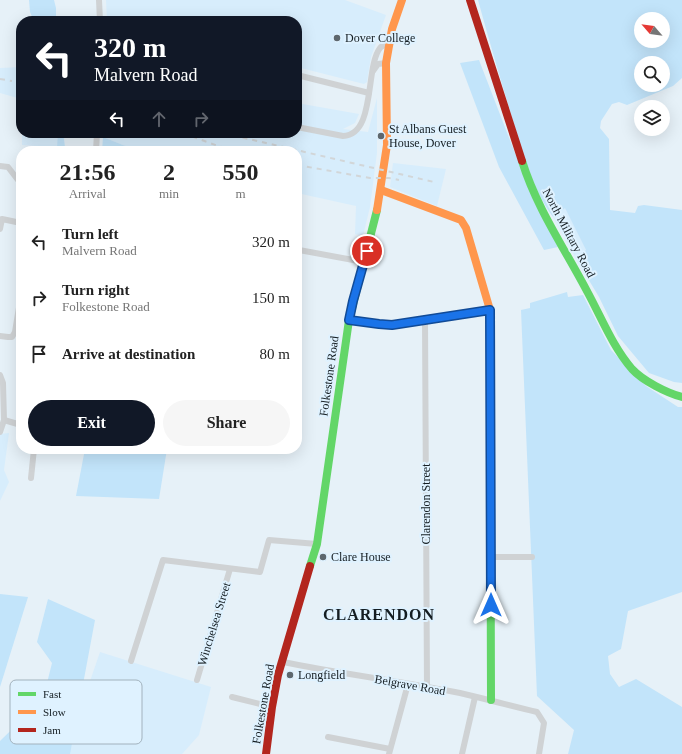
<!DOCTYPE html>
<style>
:root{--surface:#fff;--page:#f6f6f6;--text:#222;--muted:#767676;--accent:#111827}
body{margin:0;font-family:"Times New Roman",serif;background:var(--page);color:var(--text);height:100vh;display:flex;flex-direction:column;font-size:15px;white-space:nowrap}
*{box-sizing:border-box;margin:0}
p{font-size:13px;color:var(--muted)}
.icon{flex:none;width:22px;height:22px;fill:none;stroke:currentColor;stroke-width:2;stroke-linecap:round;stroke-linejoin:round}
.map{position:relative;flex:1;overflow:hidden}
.side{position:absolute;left:16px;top:146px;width:286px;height:308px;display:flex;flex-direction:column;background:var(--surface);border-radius:16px;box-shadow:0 4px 16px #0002}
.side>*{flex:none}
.top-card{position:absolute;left:16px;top:16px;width:286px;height:122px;border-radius:16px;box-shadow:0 4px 16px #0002;background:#111827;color:#fff;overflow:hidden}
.needle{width:26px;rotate:298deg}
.tools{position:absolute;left:634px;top:12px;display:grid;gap:8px}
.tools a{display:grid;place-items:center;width:36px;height:36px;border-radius:50%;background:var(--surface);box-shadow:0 4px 16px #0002;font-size:20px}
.pin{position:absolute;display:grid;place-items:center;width:34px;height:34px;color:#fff;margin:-17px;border:2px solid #fff;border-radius:50%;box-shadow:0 1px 4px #0007}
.me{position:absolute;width:44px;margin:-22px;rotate:0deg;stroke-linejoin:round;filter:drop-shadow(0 0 3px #0008)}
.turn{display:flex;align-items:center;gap:14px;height:84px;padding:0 12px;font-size:18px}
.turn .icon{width:52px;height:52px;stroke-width:2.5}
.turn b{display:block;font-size:28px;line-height:34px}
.lanes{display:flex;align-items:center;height:38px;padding:0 12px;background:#0003;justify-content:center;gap:20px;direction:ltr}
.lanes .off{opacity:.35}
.eta{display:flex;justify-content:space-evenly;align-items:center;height:68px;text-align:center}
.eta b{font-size:24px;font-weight:700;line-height:28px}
.button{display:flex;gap:8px;margin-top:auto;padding:8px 12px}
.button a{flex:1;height:46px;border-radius:24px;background:var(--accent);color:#fff;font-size:16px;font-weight:700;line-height:46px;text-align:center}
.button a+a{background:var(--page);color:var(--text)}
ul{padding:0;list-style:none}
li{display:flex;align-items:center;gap:12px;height:56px;padding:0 12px}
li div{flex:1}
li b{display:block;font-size:15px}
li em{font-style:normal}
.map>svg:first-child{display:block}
.built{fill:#d7edfc}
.green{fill:#c2e4fa;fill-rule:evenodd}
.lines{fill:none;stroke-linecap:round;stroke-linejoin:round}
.street{stroke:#cfd2d4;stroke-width:6}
.fast{stroke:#63d668;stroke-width:8}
.slow{stroke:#ff974d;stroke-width:8}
.jam{stroke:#b3261e;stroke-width:8}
.rail{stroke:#d2d6d8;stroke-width:2;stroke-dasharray:5 5;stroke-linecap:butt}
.route-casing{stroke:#114b97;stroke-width:10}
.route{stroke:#1a73e8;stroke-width:7}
.poi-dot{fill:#5e676d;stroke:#dff2ff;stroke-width:1.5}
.labels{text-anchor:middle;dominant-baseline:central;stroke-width:4;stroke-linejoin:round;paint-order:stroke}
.poi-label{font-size:12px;fill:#141d22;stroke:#dff2ff;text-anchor:start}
.street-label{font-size:12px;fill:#141d22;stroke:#dff2ff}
.district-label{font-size:16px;font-weight:bold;letter-spacing:1px;fill:#141d22;stroke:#dff2ff}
.key{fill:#dff2ff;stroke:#a2b2bd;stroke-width:1}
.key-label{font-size:11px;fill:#141d22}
</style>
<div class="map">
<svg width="682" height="754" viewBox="0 0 682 754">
<rect width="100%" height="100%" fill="#e6f1f8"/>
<g class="built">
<path d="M106 0H345L386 15 371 57 367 82 364 84 297 67V21H107Z"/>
<path d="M21 67V99L0 93V68Z"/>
<path d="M377 98V153L370 207 363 236 355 234 356 206 297 193V151H138L103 137 104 133H297V103L359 114 355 123 343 129 368 132Z"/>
<path d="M22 133H64L65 148 22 145Z"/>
<path d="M393 163 446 169 437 206 390 187Z"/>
<path d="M565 207 586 250 575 257 553 217Z"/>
<path d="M9 433 4 470 9 482 0 501V434Z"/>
<path d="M100 652 211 687 199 735 182 754H65Z"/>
</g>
<g class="green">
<path d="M29 0H54L56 8V21H34L30 12Z"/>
<path d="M478 0H682V78L673 86 627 105 619 102 612 104 601 121 600 128 609 139 610 210 635 213 638 206 644 205 682 210V383L674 382 649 373 618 336 599 297 575 257 586 250 565 208 553 217C532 188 523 154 513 121 501 81 489 40 478 0ZM641 19H663V41H641ZM641 63H663V85H641Z"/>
<path d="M479 60 532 197 558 247 544 250 499 167 460 63Z"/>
<path d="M58 133H63L65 148H57Z"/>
<path d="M103 137 138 151H102Z"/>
<path d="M567 292 568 297 583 295 611 350 646 386 678 407H682V592L628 611 621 649 608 656 610 674 619 687 636 679 682 707V754H568L574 730 537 696 521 310 530 308V303Z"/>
<path d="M85 449H167L159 499 76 496Z"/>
<path d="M0 594 28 597 0 687Z"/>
<path d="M48 599 95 620 70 754H0V741L43 699 52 663 37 642Z"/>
</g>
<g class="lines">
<g class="street">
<path d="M99 0 100 21"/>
<path d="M373 71 378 64 386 63"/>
<path d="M297 75 369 93"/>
<path d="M297 127 343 136C376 135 365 67 380 48 382 45 385 45 389 44"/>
<path d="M96 151 97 133"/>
<path d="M0 166 8 167 18 180 21 181"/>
<path d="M0 229 2 219 21 223"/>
<path d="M299 250 364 262"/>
<path d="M349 320 379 325H392L490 310"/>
<path d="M425 320 427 687"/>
<path d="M0 336 8 337H12L15 332 21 295"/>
<path d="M0 375 3 383 4 420 0 432"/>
<path d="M4 420 21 425"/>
<path d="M31 478 34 449"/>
<path d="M491 557H532"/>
<path d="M131 661 163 560 260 572 269 540 317 544"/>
<path d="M283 662C341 674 401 681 460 693 486 699 511 706 537 712L544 723 539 754"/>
<path d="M197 680 230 569"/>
<path d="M232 697 272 707"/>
<path d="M328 737 390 749"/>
<path d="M389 754 408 684"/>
<path d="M462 754 475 697"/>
</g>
<g class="fast">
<path d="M522 161C537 209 565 249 588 293 602 319 613 347 632 369 643 381 667 393 682 397"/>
<path d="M490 332 491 700"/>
<path d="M310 566 317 544 349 320 377 210"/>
</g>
<g class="slow">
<path d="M381 190 461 220 466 228 490 310V332"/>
<path d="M377 210 387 145 386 63 392 29 402 0"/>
</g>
<g class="jam">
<path d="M470 0 522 161"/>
<path d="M266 754 272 707 278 675 310 566"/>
</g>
<g class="rail">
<path d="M0 79 12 81"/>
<path d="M183 133 218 146 238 151"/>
<path d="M210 133 229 138"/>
<path d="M223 133 434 182"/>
<path d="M297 165 370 178H389L399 180"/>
</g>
</g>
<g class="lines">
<defs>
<path id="route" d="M367 251 353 301 349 320 379 324 392 325 490 310 491 605"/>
</defs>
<use href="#route" class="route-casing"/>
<use href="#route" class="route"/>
</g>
<g class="poi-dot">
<circle cx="337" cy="38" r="4"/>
<circle cx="381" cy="136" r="4"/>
<circle cx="323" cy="557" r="4"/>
<circle cx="290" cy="675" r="4"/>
</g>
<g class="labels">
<g class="poi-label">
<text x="345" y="38">Dover College</text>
<text x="389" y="129">St Albans Guest<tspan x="389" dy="14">House, Dover</tspan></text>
<text x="331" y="557">Clare House</text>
<text x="298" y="675">Longfield</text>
</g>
<g class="street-label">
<text transform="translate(569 233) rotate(62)">North Military Road</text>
<text transform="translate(329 376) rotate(-82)">Folkestone Road</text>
<text transform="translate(426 504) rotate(-90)">Clarendon Street</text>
<text transform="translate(214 624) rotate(-73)">Winchelsea Street</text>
<text transform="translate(410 685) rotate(10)">Belgrave Road</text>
<text transform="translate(263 704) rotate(-80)">Folkestone Road</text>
</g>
<g class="district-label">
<text x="379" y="614">CLARENDON</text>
</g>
</g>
<rect x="10" y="680" width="132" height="64" rx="6" class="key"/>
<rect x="18" y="692" width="18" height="4" fill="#63d668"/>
<rect x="18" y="710" width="18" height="4" fill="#ff974d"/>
<rect x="18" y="728" width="18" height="4" fill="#b3261e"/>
<g class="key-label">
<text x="43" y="698">Fast</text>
<text x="43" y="716">Slow</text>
<text x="43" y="734">Jam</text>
</g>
</svg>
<div class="tools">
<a><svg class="needle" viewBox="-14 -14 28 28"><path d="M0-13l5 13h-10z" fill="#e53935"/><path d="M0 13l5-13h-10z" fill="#767676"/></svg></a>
<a><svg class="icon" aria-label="search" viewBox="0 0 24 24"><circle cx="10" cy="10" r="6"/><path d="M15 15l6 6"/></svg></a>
<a><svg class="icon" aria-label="layers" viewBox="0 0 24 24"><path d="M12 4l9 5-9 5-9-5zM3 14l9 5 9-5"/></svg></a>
</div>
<div class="pin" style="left:367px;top:251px;background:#d93025"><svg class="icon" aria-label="arrive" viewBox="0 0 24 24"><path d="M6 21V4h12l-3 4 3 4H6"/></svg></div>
<svg class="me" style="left:491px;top:605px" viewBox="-20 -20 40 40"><path d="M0-17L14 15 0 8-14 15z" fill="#1a73e8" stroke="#fff" stroke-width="4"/></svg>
<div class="top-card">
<div class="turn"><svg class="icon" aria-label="left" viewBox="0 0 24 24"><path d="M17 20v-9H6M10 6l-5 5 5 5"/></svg><div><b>320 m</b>Malvern Road</div></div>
<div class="lanes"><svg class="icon" aria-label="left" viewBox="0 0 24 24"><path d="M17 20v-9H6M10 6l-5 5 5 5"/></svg><svg class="icon off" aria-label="ahead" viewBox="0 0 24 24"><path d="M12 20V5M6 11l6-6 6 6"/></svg><svg class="icon off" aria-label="right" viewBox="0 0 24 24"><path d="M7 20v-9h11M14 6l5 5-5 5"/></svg></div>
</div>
<section class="side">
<div class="eta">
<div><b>21:56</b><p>Arrival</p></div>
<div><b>2</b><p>min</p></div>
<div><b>550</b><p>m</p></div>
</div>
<ul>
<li><svg class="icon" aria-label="left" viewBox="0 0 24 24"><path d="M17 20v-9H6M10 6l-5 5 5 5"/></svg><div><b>Turn left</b><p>Malvern Road</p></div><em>320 m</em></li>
<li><svg class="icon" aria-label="right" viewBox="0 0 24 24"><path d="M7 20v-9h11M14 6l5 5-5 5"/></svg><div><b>Turn right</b><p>Folkestone Road</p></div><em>150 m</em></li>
<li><svg class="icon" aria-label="arrive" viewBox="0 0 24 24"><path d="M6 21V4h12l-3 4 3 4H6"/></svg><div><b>Arrive at destination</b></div><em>80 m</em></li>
</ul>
<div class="button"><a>Exit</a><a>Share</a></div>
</section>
</div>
